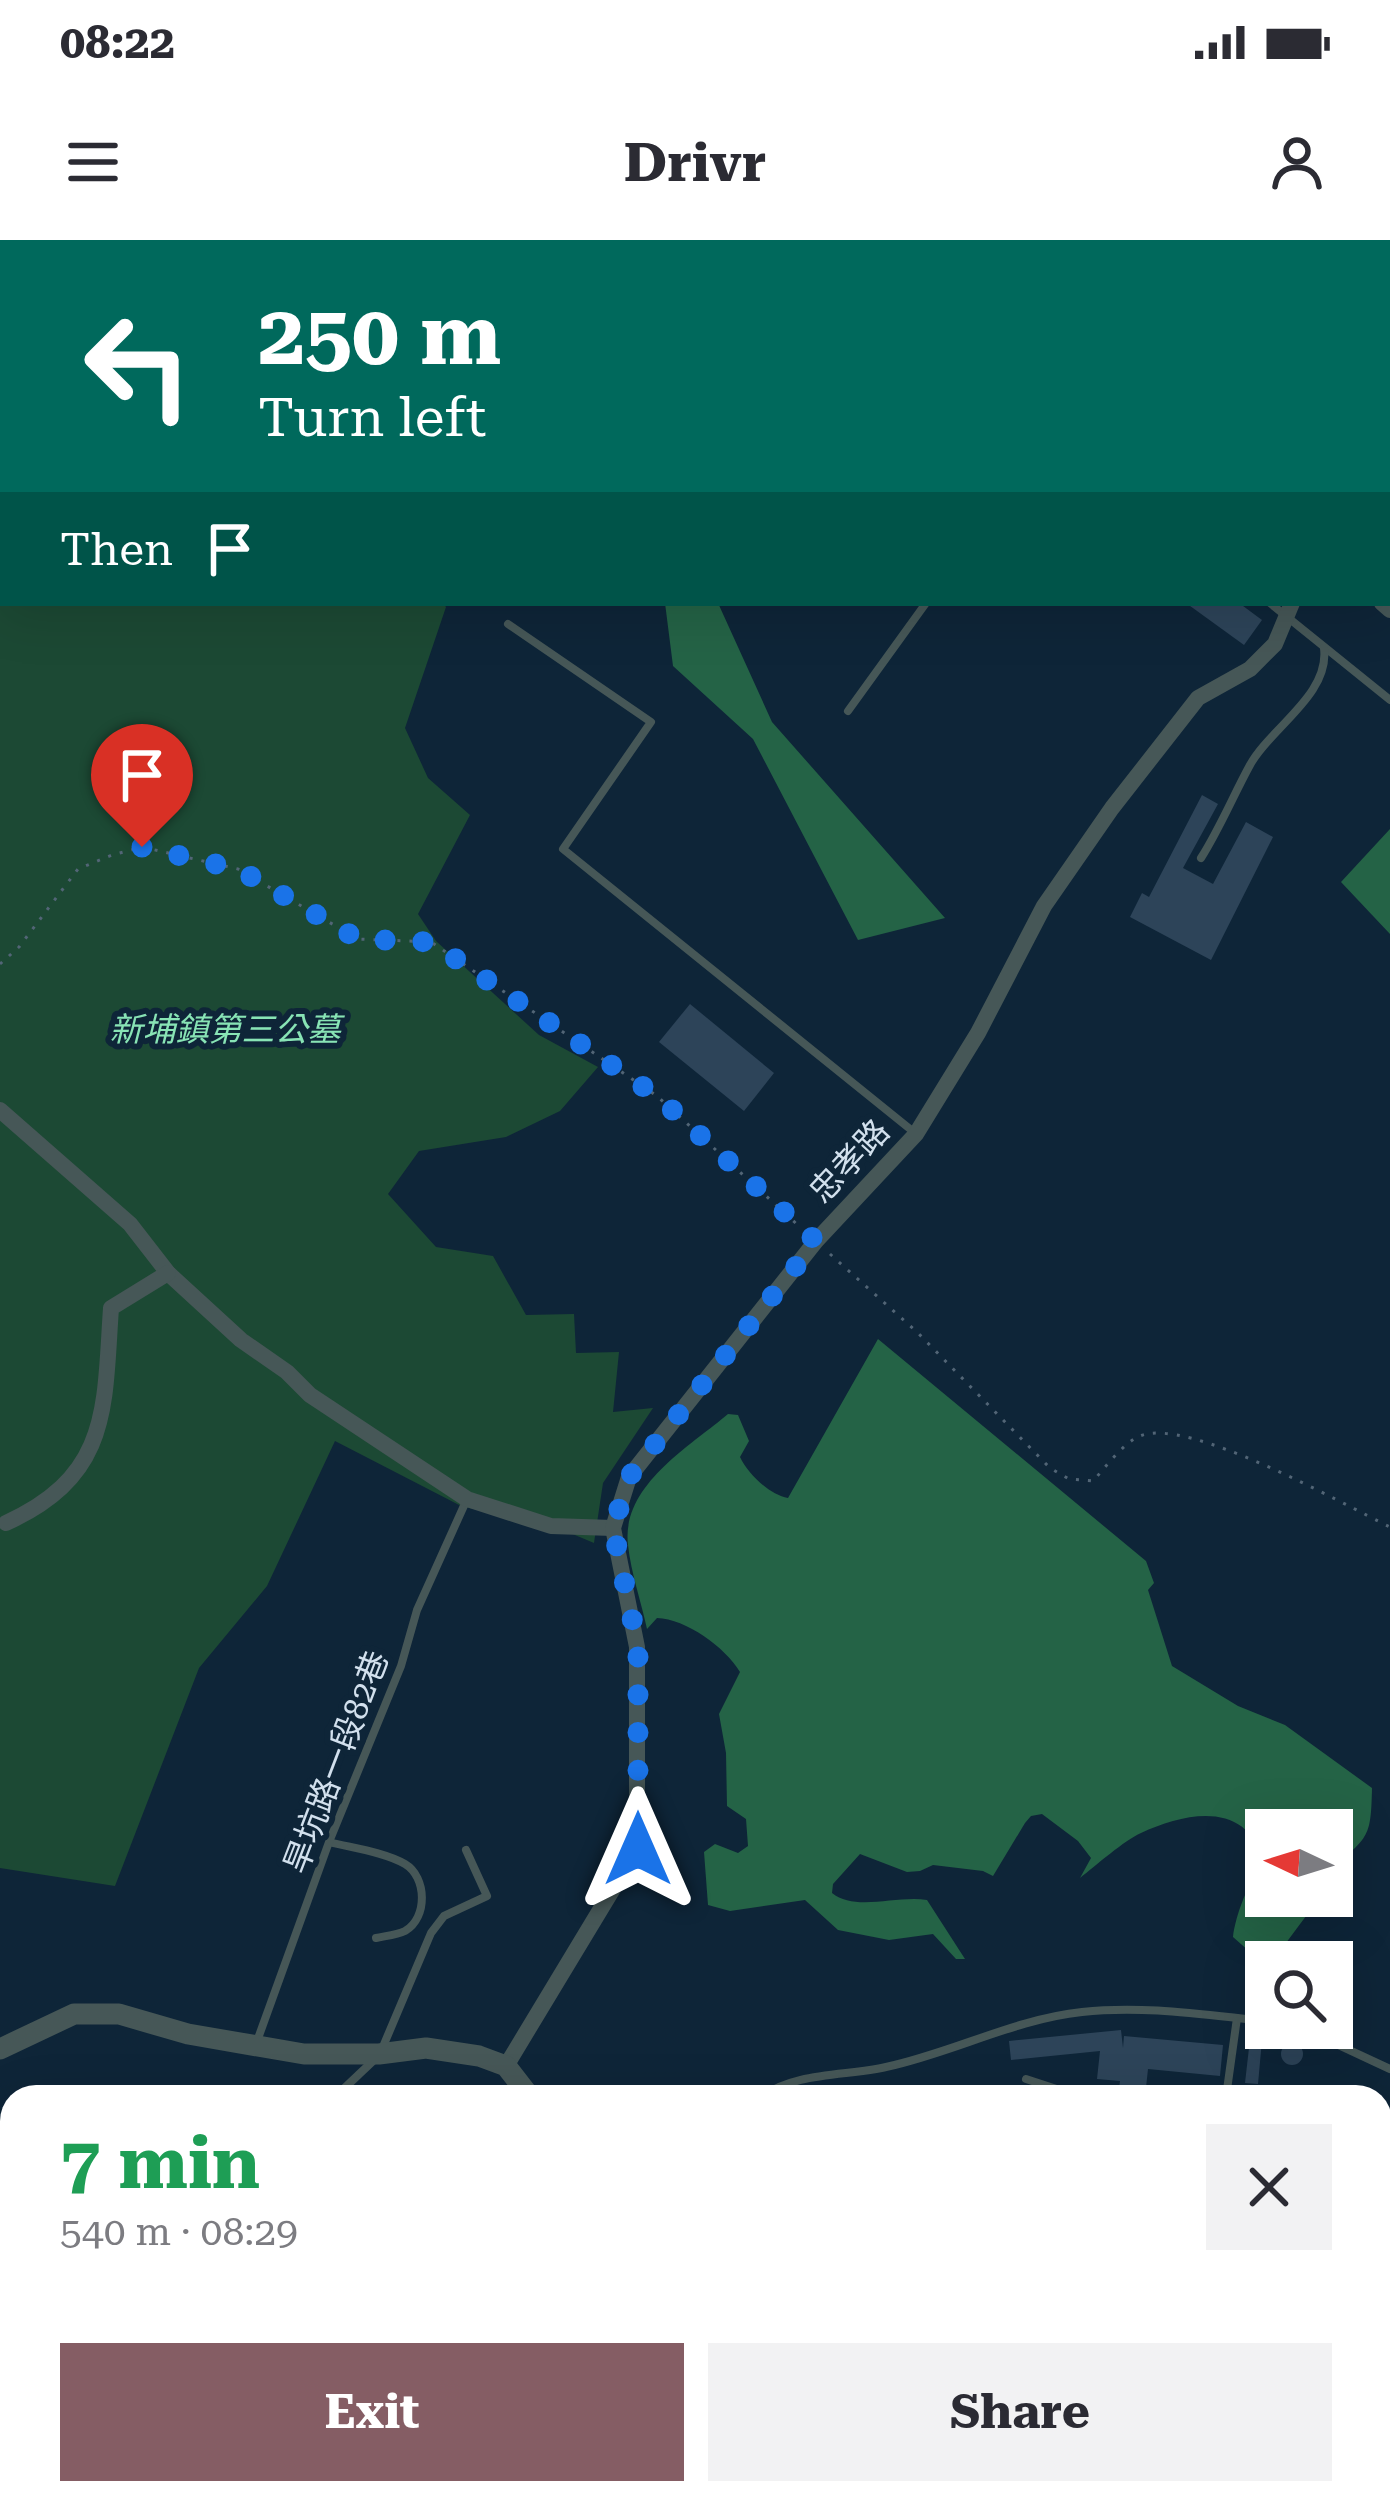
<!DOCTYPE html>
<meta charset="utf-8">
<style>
:root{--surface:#fff;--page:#f2f2f3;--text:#2b2b33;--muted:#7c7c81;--accent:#855d64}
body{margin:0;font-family:"Roboto Serif","Noto Sans TC",serif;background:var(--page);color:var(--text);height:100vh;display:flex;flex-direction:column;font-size:45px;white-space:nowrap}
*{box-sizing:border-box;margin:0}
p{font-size:39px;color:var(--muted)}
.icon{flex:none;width:66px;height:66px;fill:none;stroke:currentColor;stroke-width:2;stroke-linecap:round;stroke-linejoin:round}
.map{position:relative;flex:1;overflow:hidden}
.details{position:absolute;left:0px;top:1845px;width:1392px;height:420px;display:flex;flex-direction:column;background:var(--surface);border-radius:36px 36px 0 0;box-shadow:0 12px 48px #0002}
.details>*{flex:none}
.hud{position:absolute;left:0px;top:0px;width:1392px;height:366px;box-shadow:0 12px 48px #0002;background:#00695c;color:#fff;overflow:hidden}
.needle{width:78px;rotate:274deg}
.fabs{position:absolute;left:1245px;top:1569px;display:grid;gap:24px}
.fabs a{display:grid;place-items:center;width:108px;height:108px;border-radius:0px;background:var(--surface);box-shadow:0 12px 48px #0002;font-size:60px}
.pin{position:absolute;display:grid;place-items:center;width:102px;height:102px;color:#fff;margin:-123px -51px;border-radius:50% 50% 50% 0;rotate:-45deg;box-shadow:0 0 12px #0007}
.pin .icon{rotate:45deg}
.me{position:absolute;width:132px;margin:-66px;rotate:0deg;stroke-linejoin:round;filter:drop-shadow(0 0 9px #0008)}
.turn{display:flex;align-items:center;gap:42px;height:252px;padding:0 60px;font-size:54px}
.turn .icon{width:156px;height:156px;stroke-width:2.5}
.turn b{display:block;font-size:84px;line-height:102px}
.then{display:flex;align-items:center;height:114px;padding:0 60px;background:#0003;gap:24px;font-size:45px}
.round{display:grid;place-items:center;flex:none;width:126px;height:126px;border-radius:0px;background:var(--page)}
.headline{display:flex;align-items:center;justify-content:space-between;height:204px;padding:0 60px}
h1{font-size:72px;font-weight:700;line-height:90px;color:#1e9e55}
.cta{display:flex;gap:24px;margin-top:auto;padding:24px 60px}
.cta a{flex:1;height:138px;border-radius:0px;background:var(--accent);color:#fff;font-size:48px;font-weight:700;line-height:138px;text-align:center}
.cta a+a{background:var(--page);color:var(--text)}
.status{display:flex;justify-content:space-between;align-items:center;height:84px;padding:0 60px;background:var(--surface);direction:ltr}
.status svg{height:33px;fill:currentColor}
header{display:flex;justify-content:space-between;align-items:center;height:156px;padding:0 60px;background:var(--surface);font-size:54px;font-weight:700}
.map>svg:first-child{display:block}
.green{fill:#1c4934}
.forest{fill:#246346}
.building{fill:#2d4459}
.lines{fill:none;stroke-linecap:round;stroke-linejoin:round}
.path{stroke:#526576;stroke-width:3;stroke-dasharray:3 9;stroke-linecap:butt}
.service{stroke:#465757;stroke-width:8}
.minor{stroke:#465757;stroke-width:16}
.tertiary{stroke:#465757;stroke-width:21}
.route{stroke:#1a73e8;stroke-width:21;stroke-dasharray:0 37.8}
.labels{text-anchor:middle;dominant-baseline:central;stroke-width:12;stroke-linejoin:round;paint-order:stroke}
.park-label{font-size:33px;font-style:italic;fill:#88e4b5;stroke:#0e2538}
.street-label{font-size:33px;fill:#d2e0ed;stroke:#0e2538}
</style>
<div class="status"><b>08:22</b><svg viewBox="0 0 49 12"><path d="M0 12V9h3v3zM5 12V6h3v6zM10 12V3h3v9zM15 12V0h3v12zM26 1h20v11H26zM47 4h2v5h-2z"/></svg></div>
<header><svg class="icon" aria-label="menu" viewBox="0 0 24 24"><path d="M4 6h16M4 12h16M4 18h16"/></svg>Drivr<svg class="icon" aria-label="person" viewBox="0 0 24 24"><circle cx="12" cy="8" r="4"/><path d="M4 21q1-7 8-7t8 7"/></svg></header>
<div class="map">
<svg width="1390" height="2265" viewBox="0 0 1390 2265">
<rect width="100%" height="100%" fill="#0e2538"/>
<g class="green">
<path d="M0 63 3 363H443L446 367 405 488 428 538 470 575 418 674 436 701 539 795 598 827 560 871 506 897 419 911 388 954 436 1007 493 1016 526 1075 574 1074 576 1113 619 1112 613 1172 653 1168 603 1243 594 1303 563 1290 461 1266 335 1201 267 1346 199 1428 115 1646 0 1628Z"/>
<path d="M1380 2173 1390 2179V2265H1238L1243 2253H1380Z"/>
</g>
<g class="forest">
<path d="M665 363H718L772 482 945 678 858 700 753 499 673 426Z"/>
<path d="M1390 589V694L1341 642Z"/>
<path d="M878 1099 1146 1321 1154 1343 1148 1350 1172 1426 1238 1466 1285 1485 1372 1548C1371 1597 1369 1597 1332 1628V1590H1266V1656H1311L1309 1672 1283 1707 1250 1712 1233 1697C1235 1677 1249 1639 1263 1625 1251 1560 1187 1571 1141 1593 1125 1600 1095 1626 1080 1638L1091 1618 1078 1601 1042 1574 1031 1576 1025 1583 993 1636 983 1631 933 1625 920 1631 907 1632 860 1614 833 1644 832 1653C855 1672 897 1655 927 1660L965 1719H956L933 1694 889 1700 838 1690 805 1660 730 1671 708 1665 704 1612 715 1604 738 1613 748 1606 746 1579 727 1566 726 1513 719 1474 740 1432C725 1407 686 1379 657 1378L647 1389C641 1361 631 1333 628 1305 621 1246 689 1207 728 1174L738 1175 749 1201 740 1217C748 1234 770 1255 788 1258Z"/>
<path d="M0 1967 12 1968V2110L0 2144Z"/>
<path d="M0 2176 12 2198V2253H245L234 2265H0Z"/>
</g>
<g class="building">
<path d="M1186 363H1239L1262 380 1244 405Z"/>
<path d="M1202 555 1218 564 1183 628 1213 644 1246 582 1273 597 1211 720 1130 677 1142 653 1149 657Z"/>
<path d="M690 764 774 833 744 871 659 802Z"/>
<path d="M1121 1790 1123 1808 1124 1796 1223 1805 1220 1836 1148 1829 1145 1857H1118L1120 1841 1097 1839 1100 1811 1011 1820 1009 1801Z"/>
<path d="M1250 1799 1262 1800 1258 1844 1245 1843Z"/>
<circle cx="1292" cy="1814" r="11"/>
</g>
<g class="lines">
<g class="path">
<path d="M0 724 19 707 78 629 112 615 142 607 238 629 358 699 431 702 657 856 801 988"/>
<path d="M830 1014 917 1092 1050 1228 1069 1239 1093 1241C1105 1228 1123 1203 1140 1196 1187 1176 1341 1263 1390 1287"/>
</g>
<g class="service">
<path d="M1270 363 1390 460"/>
<path d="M508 384 651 482 563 609 915 893"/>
<path d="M848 471 926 363"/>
<path d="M1201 618C1220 588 1233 556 1250 525 1270 488 1330 455 1324 408"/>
<path d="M329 1602C352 1608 384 1612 405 1624 427 1637 428 1678 405 1691 397 1695 385 1696 376 1698"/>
<path d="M1302 1788 1390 1829"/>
<path d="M256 1804 329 1602 401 1426 417 1370 467 1259"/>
<path d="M382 1809 431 1693 444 1676 487 1656 466 1610"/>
<path d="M1026 1839 1081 1857"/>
<path d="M1159 1852 1201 1857"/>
<path d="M335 1857 373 1821"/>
<path d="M762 1857C794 1832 848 1836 886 1827 952 1813 1015 1779 1082 1772 1143 1765 1206 1775 1266 1781"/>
<path d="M1226 1857 1237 1778"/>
<path d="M1380 1933 1390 1932"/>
<path d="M1380 2076 1390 2081"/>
<path d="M1380 2109 1390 2115"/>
<path d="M456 2253 464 2265"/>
<path d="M417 2265 433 2253"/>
</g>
<g class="minor">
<path d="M962 0 965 3"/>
<path d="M1382 363 1390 370"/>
<path d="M0 870 130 984 168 1033 241 1100 287 1132 310 1155 467 1259 551 1286 613 1288"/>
<path d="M6 1283C111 1235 104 1168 111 1068L168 1033"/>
<path d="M506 1826 637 1609V1407L613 1288 629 1237 816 1001 916 894 978 793 1044 666 1112 568 1198 458 1250 429 1275 404 1292 363"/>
</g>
<g class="tertiary">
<path d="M0 1809 74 1774H119L188 1794 304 1814H379L426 1808 479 1816 506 1826 530 1857"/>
<path d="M1380 2160 1390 2167"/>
</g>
</g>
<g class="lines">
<path class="route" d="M142 607 238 629 358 699 431 702 657 856 816 1001 629 1237 613 1288 638 1407V1609"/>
</g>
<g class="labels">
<g class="park-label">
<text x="225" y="789">新埔鎮第三公墓</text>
</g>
<g class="street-label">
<text transform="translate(849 921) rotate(-47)">忠孝路</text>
<text transform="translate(336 1522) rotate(-69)">旱坑路一段82巷</text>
</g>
</g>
</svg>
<div class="fabs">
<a><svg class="needle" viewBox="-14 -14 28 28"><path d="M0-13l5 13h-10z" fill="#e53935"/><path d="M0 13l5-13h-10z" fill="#7c7c81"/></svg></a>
<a><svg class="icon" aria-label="search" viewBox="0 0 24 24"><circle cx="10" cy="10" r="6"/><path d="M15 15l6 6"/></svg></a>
</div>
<div class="pin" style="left:142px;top:607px;background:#d93025"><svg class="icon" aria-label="arrive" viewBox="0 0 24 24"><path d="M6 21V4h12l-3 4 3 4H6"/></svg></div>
<svg class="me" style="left:638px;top:1609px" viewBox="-20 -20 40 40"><path d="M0-17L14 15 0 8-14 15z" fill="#1a73e8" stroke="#fff" stroke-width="4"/></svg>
<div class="hud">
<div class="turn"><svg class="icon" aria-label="left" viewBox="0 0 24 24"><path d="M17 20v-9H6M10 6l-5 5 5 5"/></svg><div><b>250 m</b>Turn left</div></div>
<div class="then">Then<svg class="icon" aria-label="arrive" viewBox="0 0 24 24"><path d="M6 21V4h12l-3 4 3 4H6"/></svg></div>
</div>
<section class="details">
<div class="headline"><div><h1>7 min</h1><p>540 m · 08:29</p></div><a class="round"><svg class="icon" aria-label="close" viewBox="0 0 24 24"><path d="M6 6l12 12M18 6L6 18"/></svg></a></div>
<div class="cta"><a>Exit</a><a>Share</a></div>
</section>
</div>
